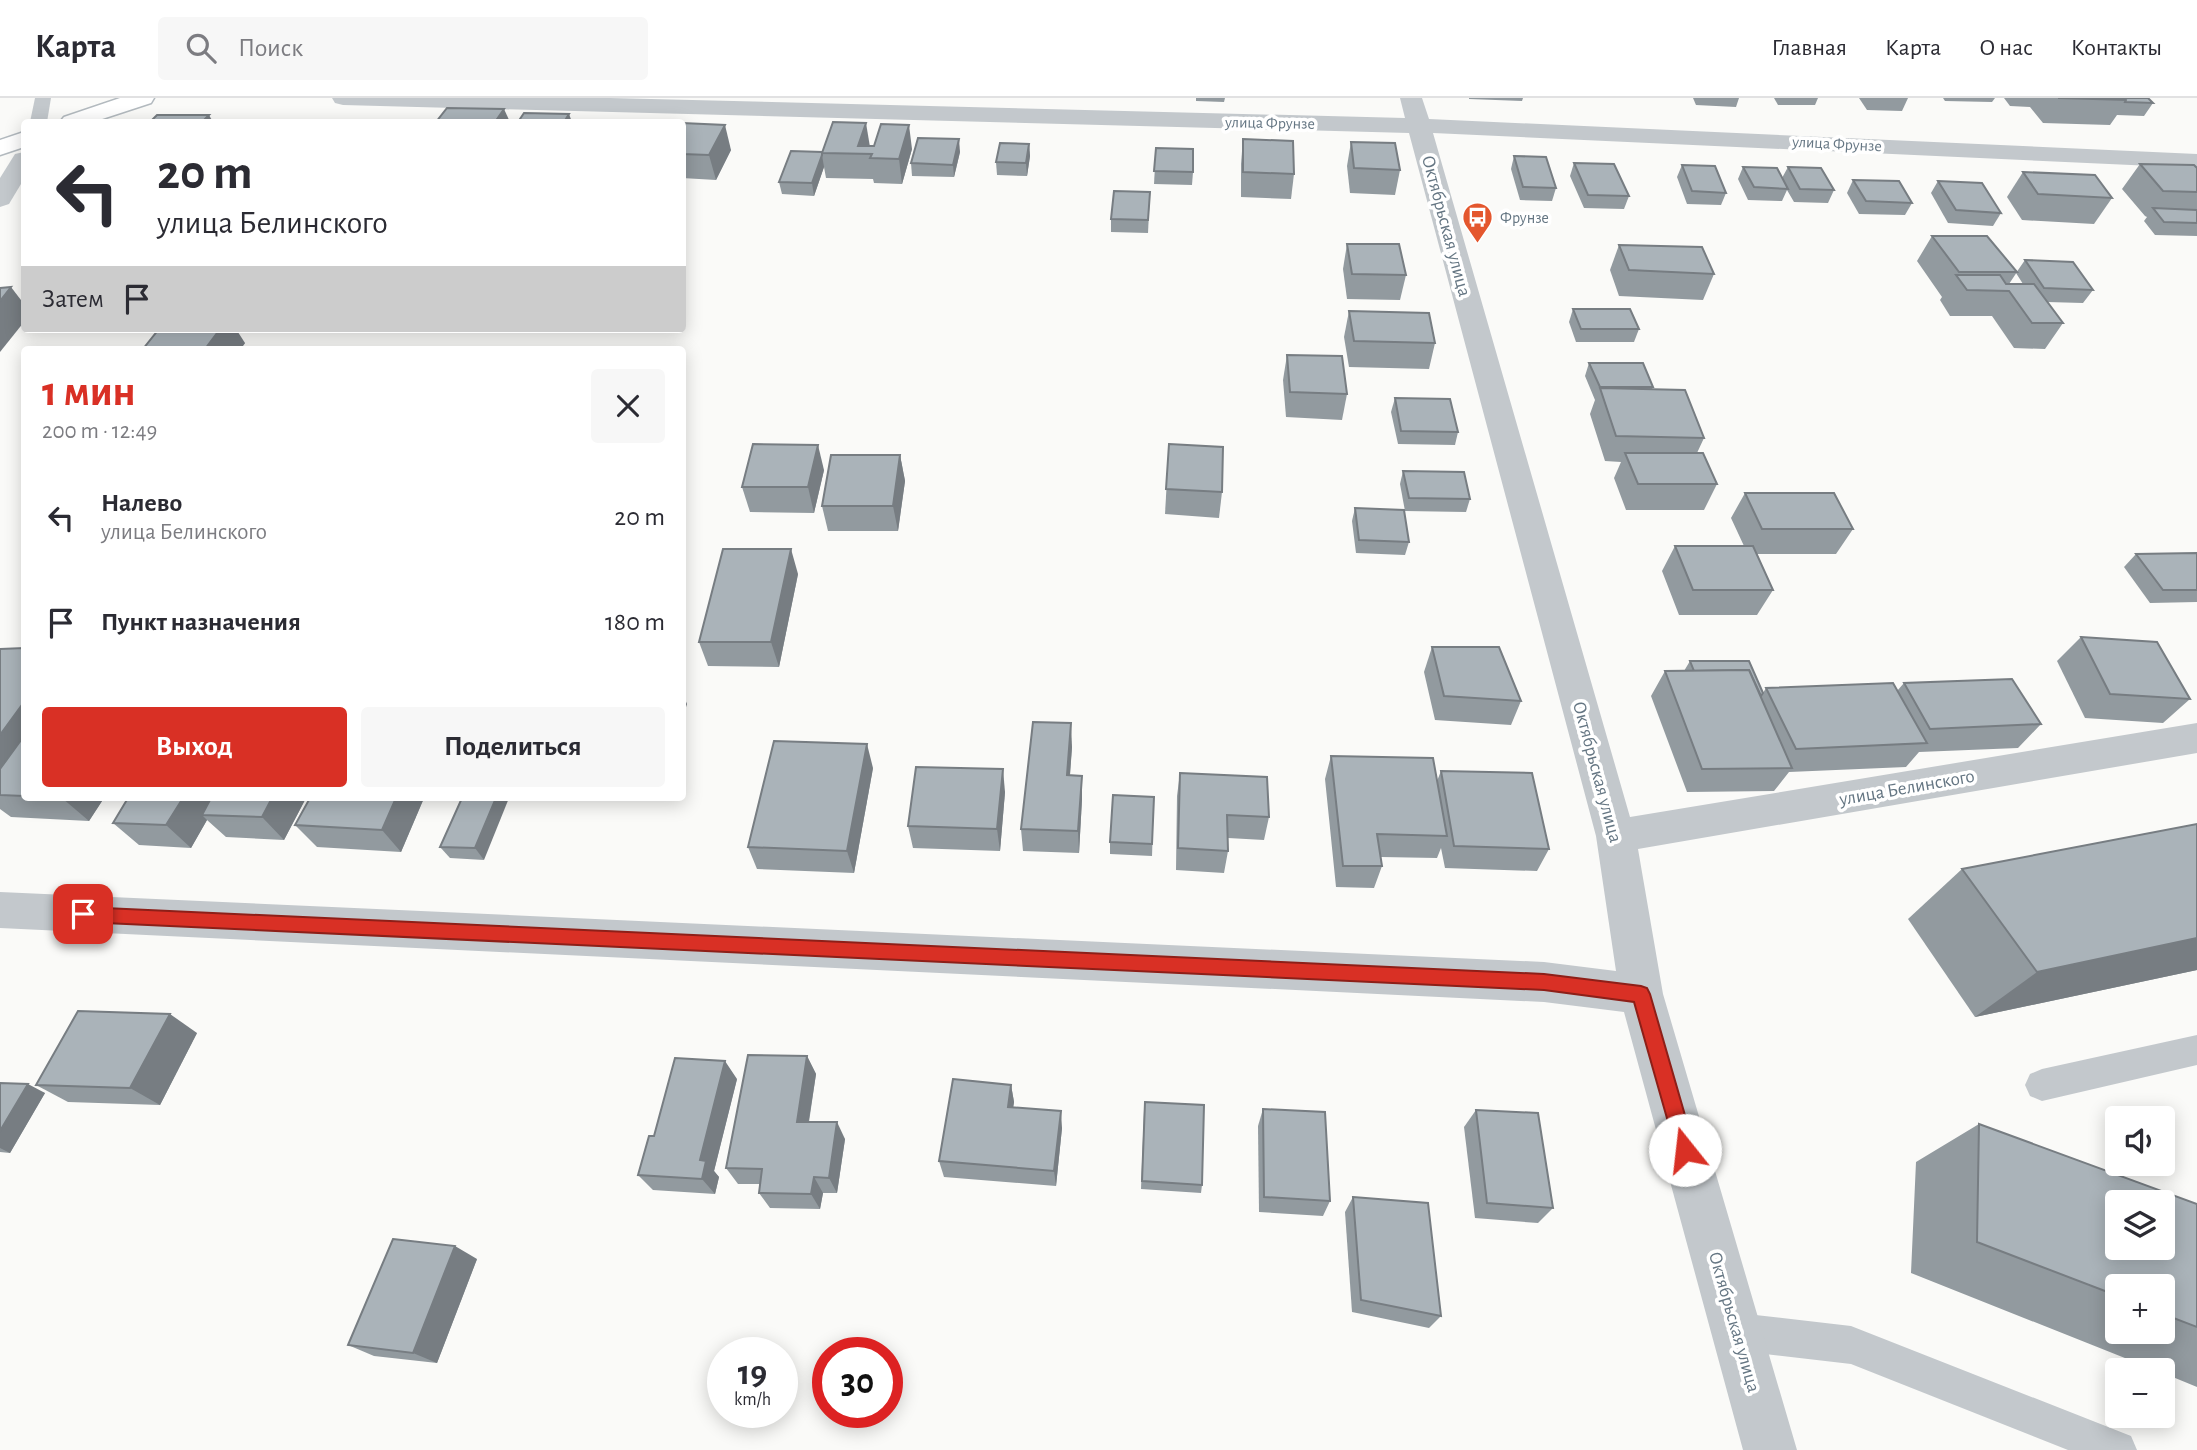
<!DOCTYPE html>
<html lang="ru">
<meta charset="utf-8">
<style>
:root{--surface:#fff;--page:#f7f7f7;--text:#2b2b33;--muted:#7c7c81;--line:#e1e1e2;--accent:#d93025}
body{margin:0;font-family:"Alegreya Sans",sans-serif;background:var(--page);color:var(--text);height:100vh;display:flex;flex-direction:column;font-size:26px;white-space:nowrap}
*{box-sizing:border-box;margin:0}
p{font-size:23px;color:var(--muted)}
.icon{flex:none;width:38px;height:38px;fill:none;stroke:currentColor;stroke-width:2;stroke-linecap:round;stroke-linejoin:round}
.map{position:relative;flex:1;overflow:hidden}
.panel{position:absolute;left:21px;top:248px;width:665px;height:455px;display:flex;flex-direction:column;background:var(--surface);border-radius:7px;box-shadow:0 4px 18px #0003}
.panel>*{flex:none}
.hud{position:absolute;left:21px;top:21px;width:665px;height:214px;border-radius:7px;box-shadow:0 4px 18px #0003;background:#fff;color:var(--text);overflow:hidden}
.buttons{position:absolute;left:2105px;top:1008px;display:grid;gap:14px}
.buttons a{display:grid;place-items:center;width:70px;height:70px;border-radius:7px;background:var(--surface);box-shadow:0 4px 18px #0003;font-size:35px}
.speed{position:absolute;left:707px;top:1239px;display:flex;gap:14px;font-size:35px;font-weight:700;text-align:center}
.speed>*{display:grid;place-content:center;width:91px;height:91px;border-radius:50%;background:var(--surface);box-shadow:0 4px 18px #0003;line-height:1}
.speed small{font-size:18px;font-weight:400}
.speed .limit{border:10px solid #d22;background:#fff;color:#111}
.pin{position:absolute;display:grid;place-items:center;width:60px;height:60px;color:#fff;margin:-30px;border-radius:14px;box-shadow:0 4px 10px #0006}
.me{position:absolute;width:77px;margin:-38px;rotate:344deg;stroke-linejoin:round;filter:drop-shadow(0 0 5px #0008)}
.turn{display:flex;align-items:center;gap:24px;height:147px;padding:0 21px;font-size:32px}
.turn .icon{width:91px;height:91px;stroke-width:2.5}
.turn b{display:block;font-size:49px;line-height:60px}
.then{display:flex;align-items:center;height:66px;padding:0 21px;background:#0003;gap:14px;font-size:26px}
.round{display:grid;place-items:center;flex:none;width:74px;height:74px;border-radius:7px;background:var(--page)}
.headline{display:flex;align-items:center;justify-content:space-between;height:119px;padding:0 21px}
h1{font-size:42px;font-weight:700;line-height:52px;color:var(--accent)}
.action{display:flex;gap:14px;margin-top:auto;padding:14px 21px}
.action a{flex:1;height:80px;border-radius:7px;background:var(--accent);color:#fff;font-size:28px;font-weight:700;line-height:80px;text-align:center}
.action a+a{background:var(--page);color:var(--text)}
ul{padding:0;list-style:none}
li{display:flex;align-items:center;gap:21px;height:105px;padding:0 21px}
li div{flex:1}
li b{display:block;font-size:26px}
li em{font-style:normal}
header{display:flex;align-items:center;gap:42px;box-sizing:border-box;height:98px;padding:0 35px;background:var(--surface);border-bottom:2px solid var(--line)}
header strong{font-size:33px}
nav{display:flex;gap:38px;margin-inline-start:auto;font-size:24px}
.search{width:490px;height:63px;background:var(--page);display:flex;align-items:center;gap:18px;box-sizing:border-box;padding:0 24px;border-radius:7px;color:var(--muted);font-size:26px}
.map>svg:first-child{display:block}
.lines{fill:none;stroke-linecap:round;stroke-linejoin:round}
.secondary-casing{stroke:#b3babf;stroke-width:3}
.service{fill:#c3c8cc;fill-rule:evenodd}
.minor{fill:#c3c8cc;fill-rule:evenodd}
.secondary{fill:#fff;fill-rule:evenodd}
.wall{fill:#929a9f;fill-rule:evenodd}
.shaded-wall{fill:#777d82}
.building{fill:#aab3b9;stroke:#777d82;stroke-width:2;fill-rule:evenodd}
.route{fill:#d93025;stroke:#8d1f18;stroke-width:2}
.labels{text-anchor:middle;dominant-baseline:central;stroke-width:7;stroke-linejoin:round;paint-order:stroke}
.far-street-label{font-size:16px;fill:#657683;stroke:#fff}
.far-poi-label{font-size:16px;fill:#657683;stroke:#fff;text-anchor:start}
.street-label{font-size:19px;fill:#657683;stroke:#fff}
</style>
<header>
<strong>Карта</strong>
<div class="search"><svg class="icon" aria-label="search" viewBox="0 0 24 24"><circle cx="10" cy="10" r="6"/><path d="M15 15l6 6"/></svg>Поиск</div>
<nav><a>Главная</a><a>Карта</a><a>О нас</a><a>Контакты</a></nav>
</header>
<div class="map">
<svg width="2197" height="1352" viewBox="0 0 2197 1352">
<rect width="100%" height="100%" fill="#fafaf8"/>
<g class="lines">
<defs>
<g id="secondary">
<path d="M120 0H154L151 5 93 24H60L64 19Z"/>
<path d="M24 34V49L0 57V42Z"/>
</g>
</defs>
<use href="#secondary" class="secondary-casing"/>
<g class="service">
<path d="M35 0H51L47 24H30Z"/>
<path d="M2197 937V967L2042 1003 2030 998 2025 987 2030 976 2042 971Z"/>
<path d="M1738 1215 1851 1228 2131 1338 2137 1352H2068L1851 1266 1738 1253 1725 1247 1719 1234 1725 1221Z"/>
</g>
<g class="minor">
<path d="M332 0H610L1405 20 1400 0H1422L1429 21 2197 56V70L1433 35 1630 719 2197 625V655L1638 751 1663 896 1797 1352H1743L1624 914 1544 904 0 830V794L1544 864 1616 873 1596 738 1409 35 343 7 335 5Z"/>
<path d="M24 54V81L9 106 0 109V80L15 56Z"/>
</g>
<use href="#secondary" class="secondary"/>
</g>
<g class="wall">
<path d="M1196 0H1225L1224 4 1196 3Z"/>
<path d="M1469 0H1523L1522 3 1469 1Z"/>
<path d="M1693 0H1739L1736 9 1696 7Z"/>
<path d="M1774 0H1818L1815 7H1778Z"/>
<path d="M1859 0H1908L1902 13 1867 12Z"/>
<path d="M1943 0H1995L1992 4 1945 3Z"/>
<path d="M2004 0H2148L2153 5 2144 18 2117 17 2110 27 2043 25 2030 9 2010 8Z"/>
<path d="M682 25 731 52 716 82 682 80Z"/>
<path d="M1243 41 1294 76 1291 101 1241 99V66Z"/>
<path d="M1351 44 1400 72 1395 97 1350 95 1347 68Z"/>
<path d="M1029 46 1030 58 1027 78 997 77 996 64Z"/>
<path d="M870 48 912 51 902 86 874 85 873 81 826 80 824 69 814 98 782 96 779 84 822 54Z"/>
<path d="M1156 50 1193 74 1192 87 1154 86Z"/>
<path d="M960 54 954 79 912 78 911 65Z"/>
<path d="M1514 58 1556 90 1552 103 1520 102 1511 71Z"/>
<path d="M1574 65 1629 98 1624 111 1584 110 1570 78Z"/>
<path d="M2140 66 2197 70V138L2155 137 2144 123 2147 119 2145 118 2122 91Z"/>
<path d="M1682 67 1726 95 1721 107 1687 106 1677 79Z"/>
<path d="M1743 69 1782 80 1788 69 1834 92 1828 105 1794 104 1787 92 1782 103 1748 102 1738 81Z"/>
<path d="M2023 74 2112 100 2094 126 2022 122 2007 99Z"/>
<path d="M1853 82 1912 105 1905 117 1859 116 1847 95Z"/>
<path d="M1938 83 2001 115 1993 128 1948 125 1931 95Z"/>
<path d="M1150 94 1148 135 1111 134V121Z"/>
<path d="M1932 138 2017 174 2009 186H2023L2016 175 2025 162 2093 192 2083 205 2047 204 2063 225 2045 251 2014 250 1992 218H1950L1940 202 1942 199 1917 163Z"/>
<path d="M1347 146 1406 177 1400 202 1347 201 1343 171Z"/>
<path d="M1619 147 1714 176 1703 202 1619 198 1610 172Z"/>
<path d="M1573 211 1639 231 1634 244H1576L1569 224Z"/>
<path d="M1349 213 1435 245 1429 271 1349 269 1344 239Z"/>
<path d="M245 245 240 252H144L143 251Z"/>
<path d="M1287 257 1347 296 1342 322 1286 319 1283 282Z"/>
<path d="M1589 265 1653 289 1652 291 1704 340 1697 355 1717 386 1704 412H1626L1614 380 1621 364 1605 363 1590 316 1595 302 1585 278Z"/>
<path d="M1395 300 1458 334 1455 347 1398 346 1391 314Z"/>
<path d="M1169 346 1222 394 1219 420 1165 416Z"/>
<path d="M900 357 905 383 898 433H828L822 408Z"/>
<path d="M824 372 814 415 750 414 742 389Z"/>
<path d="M1403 373 1470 401 1466 414 1405 413 1400 386Z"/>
<path d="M1745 395 1853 431 1836 456H1757L1773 492 1757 517H1679L1662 473 1675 448H1744L1731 420Z"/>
<path d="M1355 410 1409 444 1405 457 1356 455 1352 423Z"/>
<path d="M2197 455V504L2150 505 2124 469 2136 456Z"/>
<path d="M798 476 779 569 708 568 699 544Z"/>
<path d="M2081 539 2190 601 2163 625 2085 620 2057 563Z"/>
<path d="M1432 549 1521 603 1511 627 1435 622 1424 574Z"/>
<path d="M24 550V700H104L89 723 11 719 0 711V551Z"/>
<path d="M1690 563 1763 595 1766 590 1897 593 1904 585 2041 626 2018 650 1919 654 1906 669 1789 674 1774 693 1687 694 1651 598 1665 573H1684Z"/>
<path d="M1072 649 1070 678 1082 701 1079 755 1023 753 1021 731Z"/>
<path d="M1331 658 1437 683 1441 673 1549 751 1537 773 1445 770 1441 750 1437 760 1381 759 1382 768 1374 790 1336 789 1325 681Z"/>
<path d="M873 670 854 775 757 771 748 749Z"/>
<path d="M1180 675 1269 719 1264 742 1228 740V753L1224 775 1176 772 1177 698Z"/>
<path d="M1005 694 1000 753 913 750 908 728Z"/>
<path d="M1154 699 1152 758 1110 756V744Z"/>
<path d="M128 700H306L284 742 226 739 207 722 191 750 139 747 113 725Z"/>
<path d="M310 700H424L401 754 317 749 295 727Z"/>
<path d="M462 700 484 762 450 760 440 749Z"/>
<path d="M1962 771 2197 872 1975 919 1908 821Z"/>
<path d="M197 935 160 1007 68 1004 36 987Z"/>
<path d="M807 958 816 976 809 1024 845 1041 837 1095H823L820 1111 770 1110 759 1095 760 1086H738L726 1070Z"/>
<path d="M737 981 714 1073 719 1079 715 1096 653 1092 638 1077 654 1038Z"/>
<path d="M0 985 45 995 10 1055 0 1054Z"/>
<path d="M1011 987 1014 1004 1013 1009 1062 1030 1056 1088 944 1079 939 1063Z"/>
<path d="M1263 1011 1330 1103 1323 1118 1259 1114 1258 1028Z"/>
<path d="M1476 1012 1553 1110 1538 1125 1475 1120 1464 1029Z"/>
<path d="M1144 1013 1202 1087 1201 1095 1141 1091Z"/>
<path d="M1979 1026 2197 1106V1289L2163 1275V1272H2155L1911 1175 1916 1064ZM2118 1188H2163V1234H2118Z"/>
<path d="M1353 1099 1441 1218 1429 1230 1352 1214 1345 1114Z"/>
<path d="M477 1161 437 1265 374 1258 348 1247Z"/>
</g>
<g class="shaded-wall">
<path d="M504 11 510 24H495Z"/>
<path d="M569 16 572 24H564Z"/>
<path d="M209 17 213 24H202Z"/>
<path d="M866 25 870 49 858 48Z"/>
<path d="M725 27 731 52 716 82 709 57Z"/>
<path d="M909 27 912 51 902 86 899 61Z"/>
<path d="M959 41 960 54 954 79 953 67Z"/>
<path d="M1029 46 1030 58 1027 78 1026 65Z"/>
<path d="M822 57 824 69 814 98 812 85Z"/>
<path d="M11 189 24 206V224L0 254V203Z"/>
<path d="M220 231H236L245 245 240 252H205V251Z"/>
<path d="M818 347 824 372 814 415 808 389Z"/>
<path d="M900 357 905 383 898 433 893 408Z"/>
<path d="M791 451 798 476 779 569 771 544Z"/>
<path d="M682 594 687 606 682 622Z"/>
<path d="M24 604V665L14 680 0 669V637Z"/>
<path d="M1071 625 1072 649 1068 700 1067 677Z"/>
<path d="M867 646 873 670 854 775 847 753Z"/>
<path d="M1003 671 1005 694 1000 753 997 731Z"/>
<path d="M1082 678V701L1079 755 1078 733Z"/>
<path d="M62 700H104L89 723Z"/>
<path d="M183 700H220L202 717 207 722 191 750 166 727Z"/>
<path d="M272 700H306L284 742 262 719Z"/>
<path d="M396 700H424L401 754 382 732Z"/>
<path d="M496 700H509L484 762 475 750Z"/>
<path d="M2197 840V872L1975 919 2037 874Z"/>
<path d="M170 916 197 935 160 1007 130 990Z"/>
<path d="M807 958 816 976 806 1040 797 1024Z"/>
<path d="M725 963 737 981 714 1073 719 1079 715 1096 702 1081 700 1062Z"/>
<path d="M28 986 45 995 10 1055 0 1050V1033Z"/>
<path d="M1011 987 1014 1004 1011 1026 1008 1009Z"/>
<path d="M1061 1013 1062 1030 1056 1088 1054 1073Z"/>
<path d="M837 1024 845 1041 837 1095 829 1080Z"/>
<path d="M814 1079 823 1095 820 1111 811 1096Z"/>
<path d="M455 1148 477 1161 437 1265 413 1255Z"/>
</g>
<g class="building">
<path d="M2058 0H2124L2126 2Z"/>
<path d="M2124 0H2148L2153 5 2125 4 2126 2Z"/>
<path d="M447 10 504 11 495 24H436Z"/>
<path d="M524 15 569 16 564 24H518Z"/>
<path d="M157 17H209L202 24H150Z"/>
<path d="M593 22 631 23 630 24H592Z"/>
<path d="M833 24 866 25 858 48H874L881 26 909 27 899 61 870 60 872 56 822 55Z"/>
<path d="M682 25 725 27 709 57 682 56Z"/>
<path d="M918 40 959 41 953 67 911 65Z"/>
<path d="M1243 41 1293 43 1294 76 1243 74Z"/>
<path d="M1351 44 1395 45 1400 72 1354 70Z"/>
<path d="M1000 45 1029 46 1026 65 996 64Z"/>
<path d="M1156 50 1193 51V74L1154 73Z"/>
<path d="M791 53 822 54V57L812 85 779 84Z"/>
<path d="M1514 58 1546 59 1556 90 1523 89Z"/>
<path d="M1574 65 1614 66 1629 98 1588 97Z"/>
<path d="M2140 66 2194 67 2197 70V94L2163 93Z"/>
<path d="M1682 67 1715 68 1726 95 1692 93Z"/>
<path d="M1743 69 1777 70 1788 91 1754 89Z"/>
<path d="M1788 69 1821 70 1834 92 1800 91Z"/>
<path d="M2023 74 2095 77 2112 100 2038 96Z"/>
<path d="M1853 82 1899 83 1912 105 1866 103Z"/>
<path d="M1938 83 1982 85 2001 115 1956 112Z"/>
<path d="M1114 93 1150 94 1148 122 1111 121Z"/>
<path d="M2153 110 2197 112V125L2164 124Z"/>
<path d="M1932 138H1987L2017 174H1959Z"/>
<path d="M1347 146H1399L1406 177 1352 176Z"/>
<path d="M1619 147 1702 149 1714 176 1629 172Z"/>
<path d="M2025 162 2073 164 2093 192 2044 190Z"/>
<path d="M1956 177H2000L2006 186H2034L2063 225H2032L2009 193 1967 192Z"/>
<path d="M11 189 0 203V190Z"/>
<path d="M1573 211H1630L1639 231H1581Z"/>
<path d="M1349 213 1429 215 1435 245 1354 243Z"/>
<path d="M159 231H220L205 251H143Z"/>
<path d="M1287 257 1342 258 1347 296 1290 294Z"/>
<path d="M1589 265H1643L1653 289H1600Z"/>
<path d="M1600 290 1685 292 1704 340 1616 338Z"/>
<path d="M1395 300 1450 301 1458 334 1401 333Z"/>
<path d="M753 346 818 347 808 389H742Z"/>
<path d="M1169 346 1223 349 1222 394 1166 391Z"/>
<path d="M1625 355H1703L1717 386H1638Z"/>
<path d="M831 357H900L893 408H822Z"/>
<path d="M1403 373 1464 374 1470 401 1409 400Z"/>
<path d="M1745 395H1834L1853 431H1762Z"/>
<path d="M1355 410 1404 412 1409 444 1359 442Z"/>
<path d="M1675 448H1753L1773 492H1693Z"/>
<path d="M723 451H791L771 544H699Z"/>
<path d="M2197 455V492H2163L2136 456Z"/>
<path d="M2081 539 2157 544 2190 601 2110 596Z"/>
<path d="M1432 549H1499L1521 603 1444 598Z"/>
<path d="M24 550V604L0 637V551Z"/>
<path d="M1690 563H1749L1763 595 1761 598 1749 572 1694 573Z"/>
<path d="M1749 572 1792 670 1702 671 1665 573Z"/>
<path d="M2012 581 2041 626 1930 631 1904 585Z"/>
<path d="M1893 585 1927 645 1796 651 1766 590Z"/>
<path d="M1033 624 1071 625 1067 677 1082 678 1078 733 1021 731Z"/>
<path d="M24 638V698L0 697V671Z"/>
<path d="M774 643 867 646 847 753 748 749Z"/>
<path d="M1331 658 1433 660 1447 738 1377 736 1382 768H1343Z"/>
<path d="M916 669 1003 671 997 731 908 728Z"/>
<path d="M1441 673 1532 675 1549 751 1454 748Z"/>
<path d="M1180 675 1267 679 1269 719 1227 717 1228 753 1178 750Z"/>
<path d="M1113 697 1154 699 1152 746 1110 744Z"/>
<path d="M128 700H183L166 727 113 725Z"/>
<path d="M211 700H272L262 719 202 717Z"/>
<path d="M310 700H396L382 732 295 727Z"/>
<path d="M462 700H496L475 750 440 749Z"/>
<path d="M2197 726V840L2037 874 1962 771Z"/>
<path d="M78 913 170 916 130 990 36 987Z"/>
<path d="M748 957 807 958 797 1024H837L829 1080 814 1079 811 1096 759 1095 762 1071 726 1070Z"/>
<path d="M675 960 725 963 700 1062 706 1063 702 1081 638 1077 649 1038H654Z"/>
<path d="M953 981 1011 987 1008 1009 1061 1013 1054 1073 939 1063Z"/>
<path d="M0 985 28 986 0 1033Z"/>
<path d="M1145 1004 1204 1007 1202 1087 1142 1083Z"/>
<path d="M1263 1011 1325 1014 1330 1103 1264 1099Z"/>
<path d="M1476 1012 1538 1015 1553 1110 1487 1105Z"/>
<path d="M1979 1026 2197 1106V1229L2163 1216V1188H2118V1198L1977 1144ZM2118 1104H2163V1150H2118Z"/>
<path d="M1353 1099 1428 1105 1441 1218 1361 1202Z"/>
<path d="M393 1141 455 1148 413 1255 348 1247Z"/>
</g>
<path class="route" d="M83 809 1544 876 1641 888 1647 890 1650 896 1695 1052 1692 1059 1685 1062 1679 1059 1676 1052 1634 904 1544 892 83 824 77 822 74 816 77 811Z"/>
<defs>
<symbol id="bus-pin" viewBox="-11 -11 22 30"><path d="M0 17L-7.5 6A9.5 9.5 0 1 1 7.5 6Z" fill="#e4572e" stroke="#fff"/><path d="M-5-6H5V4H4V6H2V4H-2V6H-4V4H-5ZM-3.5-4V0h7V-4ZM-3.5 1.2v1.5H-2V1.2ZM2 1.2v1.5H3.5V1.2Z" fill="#fff"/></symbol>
</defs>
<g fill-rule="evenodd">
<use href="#bus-pin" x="1460" y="102" width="35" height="47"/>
</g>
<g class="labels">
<g class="far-street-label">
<text transform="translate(1270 25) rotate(1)">улица Фрунзе</text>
<text transform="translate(1837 46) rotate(3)">улица Фрунзе</text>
</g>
<g class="far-poi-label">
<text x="1500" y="120">Фрунзе</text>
</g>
<g class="street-label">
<text transform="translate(1446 128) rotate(75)">Октябрьская улица</text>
<text transform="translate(1597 674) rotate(75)">Октябрьская улица</text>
<text transform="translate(1907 690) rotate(-10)">улица Белинского</text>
<text transform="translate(1734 1224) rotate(74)">Октябрьская улица</text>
</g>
</g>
</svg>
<div class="buttons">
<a><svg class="icon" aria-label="sound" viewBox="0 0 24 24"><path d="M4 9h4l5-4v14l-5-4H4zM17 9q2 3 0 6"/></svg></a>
<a><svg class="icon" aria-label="layers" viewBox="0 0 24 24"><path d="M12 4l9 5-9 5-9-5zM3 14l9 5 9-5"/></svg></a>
<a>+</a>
<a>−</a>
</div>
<div class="speed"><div>19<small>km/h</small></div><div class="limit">30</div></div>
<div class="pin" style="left:83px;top:816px;background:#d93025"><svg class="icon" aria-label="arrive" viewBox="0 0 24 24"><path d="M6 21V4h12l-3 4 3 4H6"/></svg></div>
<svg class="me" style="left:1685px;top:1052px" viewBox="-20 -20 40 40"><circle r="19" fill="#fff"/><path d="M0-13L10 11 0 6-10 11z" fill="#d93025"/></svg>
<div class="hud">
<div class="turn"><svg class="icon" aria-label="left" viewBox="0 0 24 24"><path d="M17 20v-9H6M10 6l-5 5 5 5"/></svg><div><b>20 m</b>улица Белинского</div></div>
<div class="then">Затем<svg class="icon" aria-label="arrive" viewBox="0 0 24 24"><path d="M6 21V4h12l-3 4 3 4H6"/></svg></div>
</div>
<section class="panel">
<div class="headline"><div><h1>1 мин</h1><p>200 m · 12:49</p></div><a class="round"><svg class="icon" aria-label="close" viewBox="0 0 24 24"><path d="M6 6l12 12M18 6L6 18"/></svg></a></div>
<ul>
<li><svg class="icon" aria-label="left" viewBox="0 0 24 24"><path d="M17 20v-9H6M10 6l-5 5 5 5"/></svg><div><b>Налево</b><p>улица Белинского</p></div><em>20 m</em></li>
<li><svg class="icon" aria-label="arrive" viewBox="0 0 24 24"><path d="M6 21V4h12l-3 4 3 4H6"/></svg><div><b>Пункт назначения</b></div><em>180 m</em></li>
</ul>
<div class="action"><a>Выход</a><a>Поделиться</a></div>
</section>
</div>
